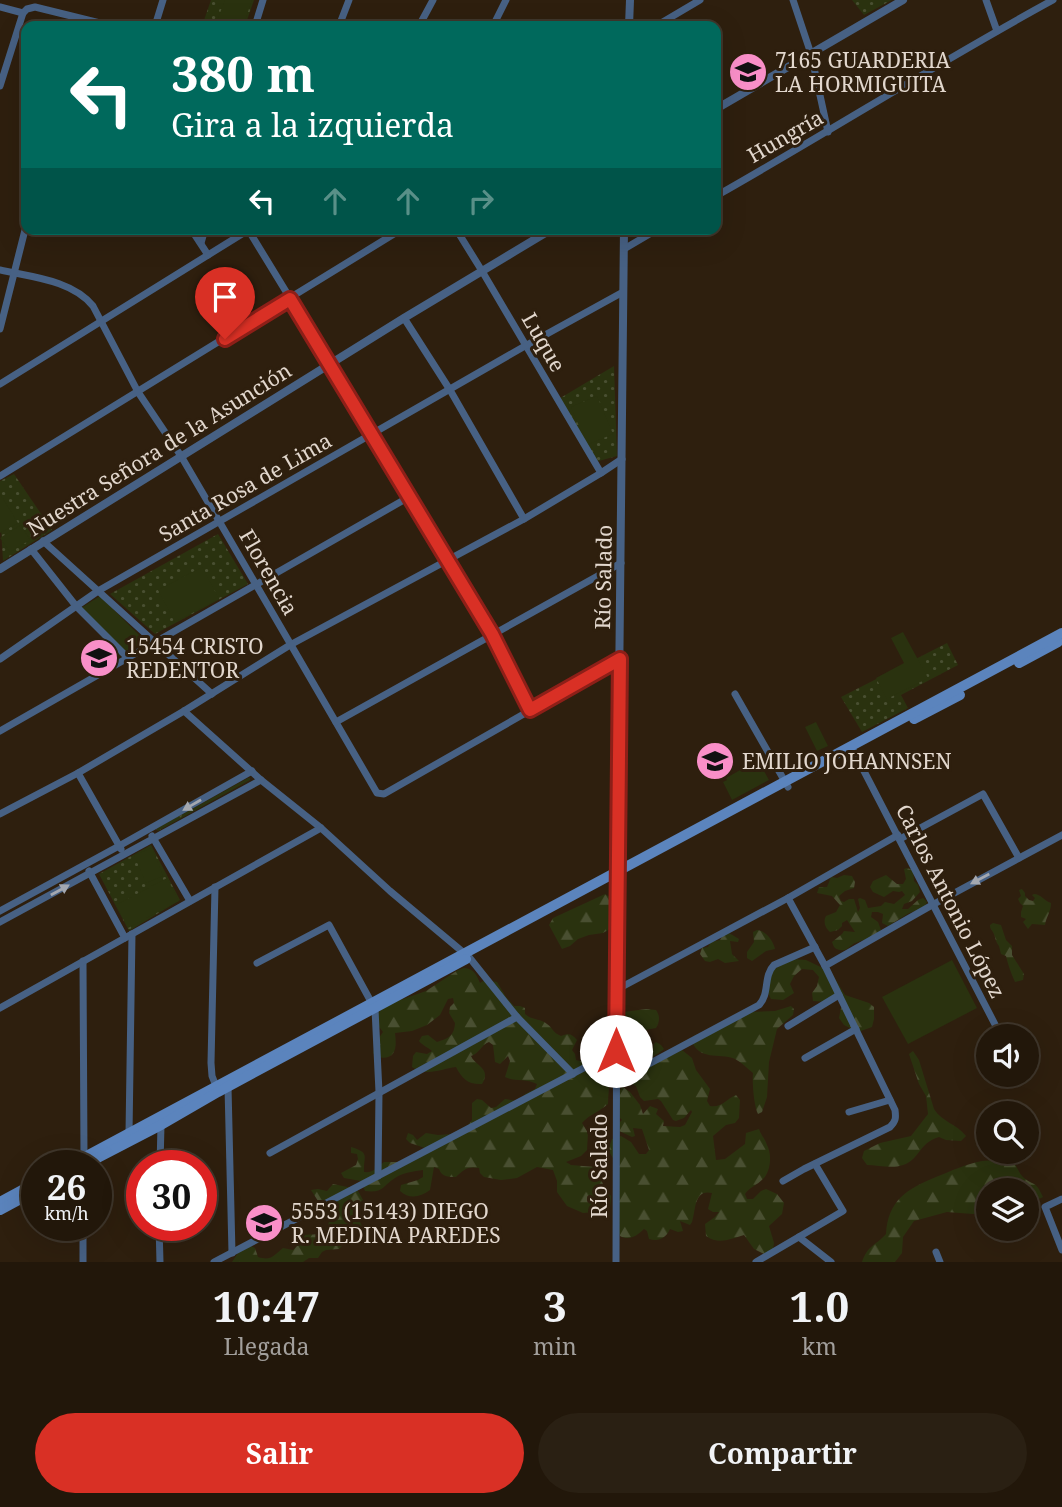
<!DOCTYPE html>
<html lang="es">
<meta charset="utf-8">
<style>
:root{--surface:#22170a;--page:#2a2013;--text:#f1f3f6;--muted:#a29f9c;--line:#3f362b;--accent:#d93025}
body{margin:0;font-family:"Noto Serif",serif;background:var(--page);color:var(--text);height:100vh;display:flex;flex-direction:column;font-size:26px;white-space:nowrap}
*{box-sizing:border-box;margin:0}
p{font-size:23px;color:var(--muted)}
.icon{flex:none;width:38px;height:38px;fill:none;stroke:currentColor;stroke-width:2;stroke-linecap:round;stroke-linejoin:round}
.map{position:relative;height:1262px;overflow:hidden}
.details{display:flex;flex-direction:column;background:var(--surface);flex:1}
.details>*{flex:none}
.guide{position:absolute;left:21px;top:21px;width:700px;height:214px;border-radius:14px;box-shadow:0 7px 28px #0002,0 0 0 2px var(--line);background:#00695c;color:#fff;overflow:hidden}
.controls{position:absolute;left:976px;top:1024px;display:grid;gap:14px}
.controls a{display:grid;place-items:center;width:63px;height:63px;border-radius:50%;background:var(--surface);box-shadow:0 7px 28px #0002,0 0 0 2px var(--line);font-size:35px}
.speed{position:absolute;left:21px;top:1150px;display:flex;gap:14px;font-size:35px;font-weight:700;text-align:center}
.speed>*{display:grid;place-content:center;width:91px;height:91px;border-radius:50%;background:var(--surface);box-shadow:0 7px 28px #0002,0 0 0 2px var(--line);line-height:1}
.speed small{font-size:18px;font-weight:400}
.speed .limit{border:10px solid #d22;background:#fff;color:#111}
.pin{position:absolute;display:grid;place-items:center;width:60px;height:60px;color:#fff;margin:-72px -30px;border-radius:50% 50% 50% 0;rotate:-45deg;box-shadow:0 0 7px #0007}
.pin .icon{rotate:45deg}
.me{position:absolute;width:77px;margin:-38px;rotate:0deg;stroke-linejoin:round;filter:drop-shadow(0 0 5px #0008)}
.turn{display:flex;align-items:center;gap:24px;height:147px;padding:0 35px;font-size:32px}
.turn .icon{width:91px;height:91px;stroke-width:2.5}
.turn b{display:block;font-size:49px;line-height:60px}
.lanes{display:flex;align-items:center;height:66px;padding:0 35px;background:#0003;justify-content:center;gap:35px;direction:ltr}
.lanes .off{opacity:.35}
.eta{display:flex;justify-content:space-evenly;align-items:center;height:119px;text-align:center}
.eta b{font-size:42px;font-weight:700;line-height:49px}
.action{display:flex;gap:14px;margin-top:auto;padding:14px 35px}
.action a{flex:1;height:80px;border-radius:42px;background:var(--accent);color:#fff;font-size:28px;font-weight:700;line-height:80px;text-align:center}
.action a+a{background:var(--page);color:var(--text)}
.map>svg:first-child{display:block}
.grass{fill:url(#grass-tufts)}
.forest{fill:url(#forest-firs)}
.park{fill:url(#park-dots)}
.pitch{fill:#2a320f}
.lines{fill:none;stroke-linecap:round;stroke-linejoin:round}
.minor{stroke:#476184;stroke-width:7}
.tertiary{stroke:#476184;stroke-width:8}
.secondary{stroke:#5b84bd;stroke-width:10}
.oneway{fill:#a4a8b0}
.route-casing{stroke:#8d1f18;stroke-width:18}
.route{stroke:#d93025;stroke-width:12}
.labels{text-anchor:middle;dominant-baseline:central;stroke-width:6;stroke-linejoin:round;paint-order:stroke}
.poi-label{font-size:21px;fill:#e2d7cd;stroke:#2e1f0e;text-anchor:start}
.street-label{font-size:21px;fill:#e2d7cd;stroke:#2e1f0e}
</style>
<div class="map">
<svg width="1062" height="1262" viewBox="0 0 1062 1262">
<defs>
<pattern id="grass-tufts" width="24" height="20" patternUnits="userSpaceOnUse" patternTransform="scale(1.75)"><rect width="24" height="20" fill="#2a320f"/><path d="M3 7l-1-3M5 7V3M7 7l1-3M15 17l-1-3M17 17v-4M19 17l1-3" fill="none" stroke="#494f31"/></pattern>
<pattern id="forest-firs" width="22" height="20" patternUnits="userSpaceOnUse" patternTransform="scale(1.75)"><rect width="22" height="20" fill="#2a320f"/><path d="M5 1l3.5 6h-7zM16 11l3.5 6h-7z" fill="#494f31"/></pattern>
<pattern id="park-dots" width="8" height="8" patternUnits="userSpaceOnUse" patternTransform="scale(1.75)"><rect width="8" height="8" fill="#2a320f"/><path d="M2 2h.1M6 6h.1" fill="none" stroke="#494f31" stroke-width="1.8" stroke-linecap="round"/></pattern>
</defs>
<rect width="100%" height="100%" fill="#2e1f0e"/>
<path class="grass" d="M248 778H250V780L158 831 156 829Z"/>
<g class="forest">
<path d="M907 868 913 870 914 881 918 885 920 892 912 901 904 904 902 909H908L918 900 923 898 927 902 924 908 909 913 888 926 882 923 883 914 878 912H872L871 917 878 922 881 930C875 939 864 939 855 943 850 945 847 952 840 950 834 949 834 947 832 942L842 934 844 931 855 932 847 920 842 923V926L838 930 830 932C825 928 823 921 826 916L836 912 840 905 832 896 817 893 819 887H827L831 877 837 878 844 875 852 876 855 882 854 888 845 891 839 896 841 901 844 902 849 899H854L858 912 860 908 858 899 860 898 865 900 868 908 881 906 885 902 894 904 905 895 902 891 899 892 893 891 884 897 873 892 870 887 873 881 886 875 897 884H903L906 879 904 869Z"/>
<path d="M1022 889 1025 893V896L1029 900 1033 901 1035 898 1032 895 1034 894C1041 894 1044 901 1051 903 1051 912 1046 917 1045 925L1032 924 1028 929 1023 922 1026 919 1021 917V912L1023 906 1020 903 1018 899 1021 896 1019 890Z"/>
<path d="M605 894 613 899C612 909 616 918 613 927L603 933 589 935 578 939 570 946 562 949 549 925 553 918Z"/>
<path d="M993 923 1001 925 1006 940 1012 946V955L1024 974 1023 980 1015 982C1011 973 1008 965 1006 956L1001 954 999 946C995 941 996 939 994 934 992 929 990 930 990 925Z"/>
<path d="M757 930C766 931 773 940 775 949L766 951 752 961 747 958V952L754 942 753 932Z"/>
<path d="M729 933 739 939 738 942 730 941 732 954 739 961 725 963 718 959 710 962 705 961 700 954 702 948 708 947 711 942 720 940 723 935Z"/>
<path d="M792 959 806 960 831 972 845 995 869 1003 874 1007V1019L872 1027 858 1032 844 1025 839 1018 842 1003 839 998 828 1002 813 1001 812 993 817 986 819 977 813 970 802 969 794 976 790 984 794 993 783 1000 771 999 767 991 768 973Z"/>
<path d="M464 968C474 969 476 974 480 983L485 980 497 982 506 997 514 1006H520L525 1008V1014C533 1021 540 1018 547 1024 554 1029 552 1032 561 1036 569 1033 572 1034 577 1040L572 1050 575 1054 576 1060C583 1063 595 1059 605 1059 613 1073 608 1089 608 1104 599 1112 590 1114 582 1123L588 1133 587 1150 581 1156 566 1162 571 1165 595 1167 599 1171 604 1188 611 1196 610 1207 606 1211 583 1213 567 1206 557 1192V1181L553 1170 537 1167 517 1178 501 1180 484 1177 480 1173 479 1168C468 1166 464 1169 456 1177 448 1177 442 1177 439 1169L434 1167 430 1190C420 1197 410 1200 400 1191L401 1185 418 1180 423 1177V1170C414 1171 402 1173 395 1178 381 1187 384 1193 365 1191L361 1181 344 1178 341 1173 356 1165 358 1159 357 1154 351 1153V1147C371 1153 363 1156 364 1172 374 1173 376 1168 384 1162H402L425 1148 410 1143 406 1139 408 1133 413 1135 417 1140 426 1133 438 1135 452 1134 468 1125 472 1120V1103L477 1099 482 1100 491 1108 496 1107 505 1099 517 1101 522 1099 525 1094 535 1089 537 1084C526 1078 516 1082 505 1077L510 1061 508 1056 500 1064 495 1062 493 1045 489 1042C481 1045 480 1053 471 1056 475 1066 492 1068 482 1084 469 1085 462 1079 456 1067 441 1069 426 1077 412 1067L413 1056 416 1052 427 1054 432 1051C428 1047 423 1046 419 1041L422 1036 428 1035 437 1042C449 1038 454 1036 455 1023L449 1013 450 1007 454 1003 453 998 448 999 440 1015 427 1025 412 1031 395 1033C397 1048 396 1061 377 1057L373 1053 376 1042 383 1032 377 1024 378 1013 386 1005 426 991 458 970Z"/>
<path d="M791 1006 794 1009 793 1015 777 1029 769 1062 767 1097 762 1112 758 1114C754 1107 752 1082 753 1073 747 1068 741 1062 735 1059 718 1052 700 1062 691 1040L695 1035 712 1030 747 1012 775 1011Z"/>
<path d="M646 1009 656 1010C660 1016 660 1021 656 1028L640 1031 627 1042 625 1035 634 1027 631 1024 619 1022 616 1015 624 1012Z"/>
<path d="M656 1042 661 1045 664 1049C657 1055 637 1067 629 1067L621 1056 624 1055 631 1058 642 1056 645 1051H651L653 1050 654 1044Z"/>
<path d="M682 1050 692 1058 696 1070 710 1089 707 1101 710 1106C722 1108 726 1099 736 1095L740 1100 739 1118 735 1123 726 1125 713 1136 716 1160 725 1159 745 1144 746 1133 759 1129C761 1135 765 1139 767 1145 772 1154 771 1171 763 1179 757 1185 750 1187 745 1194L747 1199H753L761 1191 766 1189 777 1194 784 1203 782 1214 769 1226 774 1243 773 1249 764 1254 754 1249 744 1235C730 1239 719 1245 706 1236L705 1224 715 1217 719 1212H713L708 1209 712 1193C694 1189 696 1209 692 1222L690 1225 680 1221 683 1231 678 1232 670 1229C666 1238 659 1242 649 1239L647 1231 644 1229C637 1236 629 1241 620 1236L618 1231 616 1163 608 1150 612 1139 621 1136 631 1142 639 1154H646L649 1150 642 1129 633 1128 635 1136 632 1137 617 1130 618 1124 622 1120 620 1118 619 1091 623 1087 630 1092 640 1105 643 1114 650 1106 658 1109 656 1114 664 1121 663 1126 680 1127 685 1125 692 1112 691 1110 684 1118 676 1121 673 1120 661 1101 658 1099 644 1101 640 1097 636 1086 628 1082 626 1079Z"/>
<path d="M913 1051 919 1060 934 1109C942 1122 957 1124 966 1136L961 1141 946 1140 939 1137C918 1143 920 1160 903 1165 892 1169 878 1165 867 1165L862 1158 864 1151 880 1143 911 1136 928 1114 926 1096 919 1084 909 1054Z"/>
<path d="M1009 1159C1017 1163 1017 1171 1023 1177 1034 1187 1035 1179 1043 1197L1027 1205V1190H989V1212L973 1214 947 1212 914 1221 903 1237 902 1253 895 1262H862C868 1245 874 1247 886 1234 888 1200 907 1189 936 1177 951 1171 966 1164 982 1161 991 1160 1000 1160 1009 1159Z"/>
<path d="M333 1184 357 1189 363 1200C357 1205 353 1212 355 1219L360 1222 362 1226C354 1235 347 1241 339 1249L326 1250 322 1252 318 1258H309L303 1262H232L238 1253 251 1246 255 1248 258 1257C271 1261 273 1256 283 1248L293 1250 298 1245H304L303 1238 305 1235C319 1233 323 1238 329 1222L327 1217 323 1215 310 1217 308 1215 319 1204 318 1201 311 1190 318 1189 327 1191Z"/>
</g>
<g class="park">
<path d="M211 0H254L245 26H202Z"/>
<path d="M852 0H892L864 15Z"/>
<path d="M614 366 617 456 595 462 557 400Z"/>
<path d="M14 474 52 530 3 561 0 512V481Z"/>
<path d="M218 534 248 584 155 634 110 594Z"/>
<path d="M947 643 958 665 901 695 908 708 862 732 841 697Z"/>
<path d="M151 845 180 900 129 931 99 874Z"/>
</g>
<g class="pitch">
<path d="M225 0H252L243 26H215Z"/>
<path d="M597 396 613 434 587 445 571 407Z"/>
<path d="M0 494 18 523 0 533Z"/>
<path d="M21 525 30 540 10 552 0 538Z"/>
<path d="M202 567 219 599 175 622 158 590Z"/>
<path d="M100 596 145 641 117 657 81 608Z"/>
<path d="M903 632 928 678 887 699 876 678 904 663 891 638Z"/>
<path d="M816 722 828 746 817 751 805 727Z"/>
<path d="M758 760 769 780 732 800 723 782 727 780 726 778Z"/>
<path d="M152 848 163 876 146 883 134 855Z"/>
<path d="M167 878 179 901 128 928 116 905Z"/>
<path d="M952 960 977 1008 908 1044 882 997Z"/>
</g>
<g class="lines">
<g class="minor">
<path d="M793 0 811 54 828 132"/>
<path d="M986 0 997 31"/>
<path d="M0 7 23 13 27 9 35 7 112 26"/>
<path d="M155 26 163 0"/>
<path d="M255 26 263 0"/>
<path d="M339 26 349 0"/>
<path d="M419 26 433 0"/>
<path d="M493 26 506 0"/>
<path d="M656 26 700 0"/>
<path d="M0 86 23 13"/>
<path d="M716 196C829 132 939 62 1053 0"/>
<path d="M191 229 208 255"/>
<path d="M456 229 482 271 601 473"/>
<path d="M249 231 373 434 492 634 530 710"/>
<path d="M201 243 205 229"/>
<path d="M624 249 658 229"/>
<path d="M0 270C31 277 72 280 93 306L138 392 181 456 219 521 377 793 384 794 620 659"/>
<path d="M404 318 450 390 524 519"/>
<path d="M0 329 26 226"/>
<path d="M0 384 250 229"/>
<path d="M0 476 402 229"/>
<path d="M43 541 212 694"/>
<path d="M31 549 76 606 128 658"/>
<path d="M0 659 98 591 525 346 623 292"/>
<path d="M735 694 788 787"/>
<path d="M184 711 261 780 321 828 390 891 464 953"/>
<path d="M336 722 621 563"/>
<path d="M0 731 409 497"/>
<path d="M851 746 1001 1036"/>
<path d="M78 773 121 849"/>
<path d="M0 814 78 773 184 711 290 645 524 519 601 473 622 459"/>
<path d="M152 836 190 901"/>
<path d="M900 839 983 794 1019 858"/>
<path d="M89 871 125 938"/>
<path d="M215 887 211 1063 212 1076 218 1091"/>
<path d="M0 911 119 846 252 771"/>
<path d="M0 922 261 780"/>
<path d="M469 957 517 1017 573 1074"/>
<path d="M83 961 84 1157"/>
<path d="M257 963 329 925 375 1009 379 1092 378 1176"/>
<path d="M825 966 934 904 1062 835"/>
<path d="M616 990 788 898 898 835"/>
<path d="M0 1008 321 828"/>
<path d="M788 1026 839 995"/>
<path d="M805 1058 856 1029"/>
<path d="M617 1081 759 1005C770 994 763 976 774 965L815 947"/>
<path d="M228 1087 232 1253"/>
<path d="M849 1112 890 1100"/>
<path d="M129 1133 132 934"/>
<path d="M270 1153 517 1017"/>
<path d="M160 1166 161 1125"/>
<path d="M783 1181 804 1169 890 1127C896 1121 896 1118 895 1110L825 966 788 898"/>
<path d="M1062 1199 1045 1207 1062 1250"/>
<path d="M159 1225 160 1262"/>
<path d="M799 1237 831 1262"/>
<path d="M936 1252 940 1262"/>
<path d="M83 1262V1225"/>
<path d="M214 1262 616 1051"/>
<path d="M616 1262 617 878"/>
<path d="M756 1262 843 1211 815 1164"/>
</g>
<g class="tertiary">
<path d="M629 26 630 0"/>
<path d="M716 109 903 0"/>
<path d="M0 569 404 318 552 229"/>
<path d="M617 878 624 229"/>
</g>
<g class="secondary">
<path d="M1019 663 1058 642"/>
<path d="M914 719 960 695"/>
<path d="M68 1166 1062 633"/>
<path d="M82 1166 161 1125 218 1092 466 959"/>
<path d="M0 1202 37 1182"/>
<path d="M0 1210 37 1190"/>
</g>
</g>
<defs><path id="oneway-solid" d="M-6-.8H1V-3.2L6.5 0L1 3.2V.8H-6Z" transform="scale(1.75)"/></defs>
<g class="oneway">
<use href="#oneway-solid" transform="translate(192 805) rotate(150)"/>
<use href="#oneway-solid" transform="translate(980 879) rotate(152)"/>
<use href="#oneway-solid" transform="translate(60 890) rotate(-29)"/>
</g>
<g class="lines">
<defs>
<path id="route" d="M225 339 290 299 492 634 530 710 620 659 616 1051"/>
</defs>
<use href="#route" class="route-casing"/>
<use href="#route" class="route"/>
</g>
<defs>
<symbol id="school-disc" viewBox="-11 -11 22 22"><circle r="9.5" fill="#f98fc8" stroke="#2e1f0e"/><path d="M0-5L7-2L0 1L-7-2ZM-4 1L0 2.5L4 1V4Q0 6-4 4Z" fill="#111"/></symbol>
</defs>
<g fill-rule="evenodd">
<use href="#school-disc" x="726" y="50" width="44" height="44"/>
<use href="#school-disc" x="77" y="636" width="44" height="44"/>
<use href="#school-disc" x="693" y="739" width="44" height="44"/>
<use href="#school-disc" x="242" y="1201" width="44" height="44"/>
</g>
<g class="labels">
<g class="poi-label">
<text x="775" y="60">7165 GUARDERIA<tspan x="775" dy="24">LA HORMIGUITA</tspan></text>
<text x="126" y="646">15454 CRISTO<tspan x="126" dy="24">REDENTOR</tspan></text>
<text x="742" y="761">EMILIO JOHANNSEN</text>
<text x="291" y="1211">5553 (15143) DIEGO<tspan x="291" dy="24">R. MEDINA PAREDES</tspan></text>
</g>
<g class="street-label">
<text transform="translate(785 136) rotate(-30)">Hungría</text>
<text transform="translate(544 342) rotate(60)">Luque</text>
<text transform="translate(159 449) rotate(-32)">Nuestra Señora de la Asunción</text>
<text transform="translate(245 487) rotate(-30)">Santa Rosa de Lima</text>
<text transform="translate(269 572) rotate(60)">Florencia</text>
<text transform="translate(603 577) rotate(-89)">Río Salado</text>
<text transform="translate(951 901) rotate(63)">Carlos Antonio López</text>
<text transform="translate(599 1166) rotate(-90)">Río Salado</text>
</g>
</g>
</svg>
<div class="controls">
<a><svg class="icon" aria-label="sound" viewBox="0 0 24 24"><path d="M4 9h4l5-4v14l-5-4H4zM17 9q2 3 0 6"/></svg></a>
<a><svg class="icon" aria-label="search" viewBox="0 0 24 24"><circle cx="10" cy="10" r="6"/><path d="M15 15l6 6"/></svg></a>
<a><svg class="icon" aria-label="layers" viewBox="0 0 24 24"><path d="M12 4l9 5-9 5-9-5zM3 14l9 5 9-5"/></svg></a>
</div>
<div class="speed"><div>26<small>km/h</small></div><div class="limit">30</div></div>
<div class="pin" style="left:225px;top:339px;background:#d93025"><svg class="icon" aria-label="arrive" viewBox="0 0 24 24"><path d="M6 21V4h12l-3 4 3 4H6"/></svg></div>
<svg class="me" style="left:616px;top:1051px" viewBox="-20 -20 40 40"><circle r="19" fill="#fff"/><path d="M0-13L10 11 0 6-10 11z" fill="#d93025"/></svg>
<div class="guide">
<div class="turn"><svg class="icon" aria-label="left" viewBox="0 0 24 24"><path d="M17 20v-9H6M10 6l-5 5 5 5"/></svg><div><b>380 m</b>Gira a la izquierda</div></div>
<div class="lanes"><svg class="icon" aria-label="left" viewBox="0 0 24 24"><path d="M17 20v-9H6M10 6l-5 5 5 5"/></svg><svg class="icon off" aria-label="ahead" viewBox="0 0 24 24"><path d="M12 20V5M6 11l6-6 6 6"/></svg><svg class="icon off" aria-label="ahead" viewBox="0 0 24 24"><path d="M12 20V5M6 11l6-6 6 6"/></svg><svg class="icon off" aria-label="right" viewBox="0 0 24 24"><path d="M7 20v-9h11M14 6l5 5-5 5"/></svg></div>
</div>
</div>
<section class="details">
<div class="eta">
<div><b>10:47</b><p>Llegada</p></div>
<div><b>3</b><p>min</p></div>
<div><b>1.0</b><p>km</p></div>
</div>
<div class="action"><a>Salir</a><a>Compartir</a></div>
</section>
